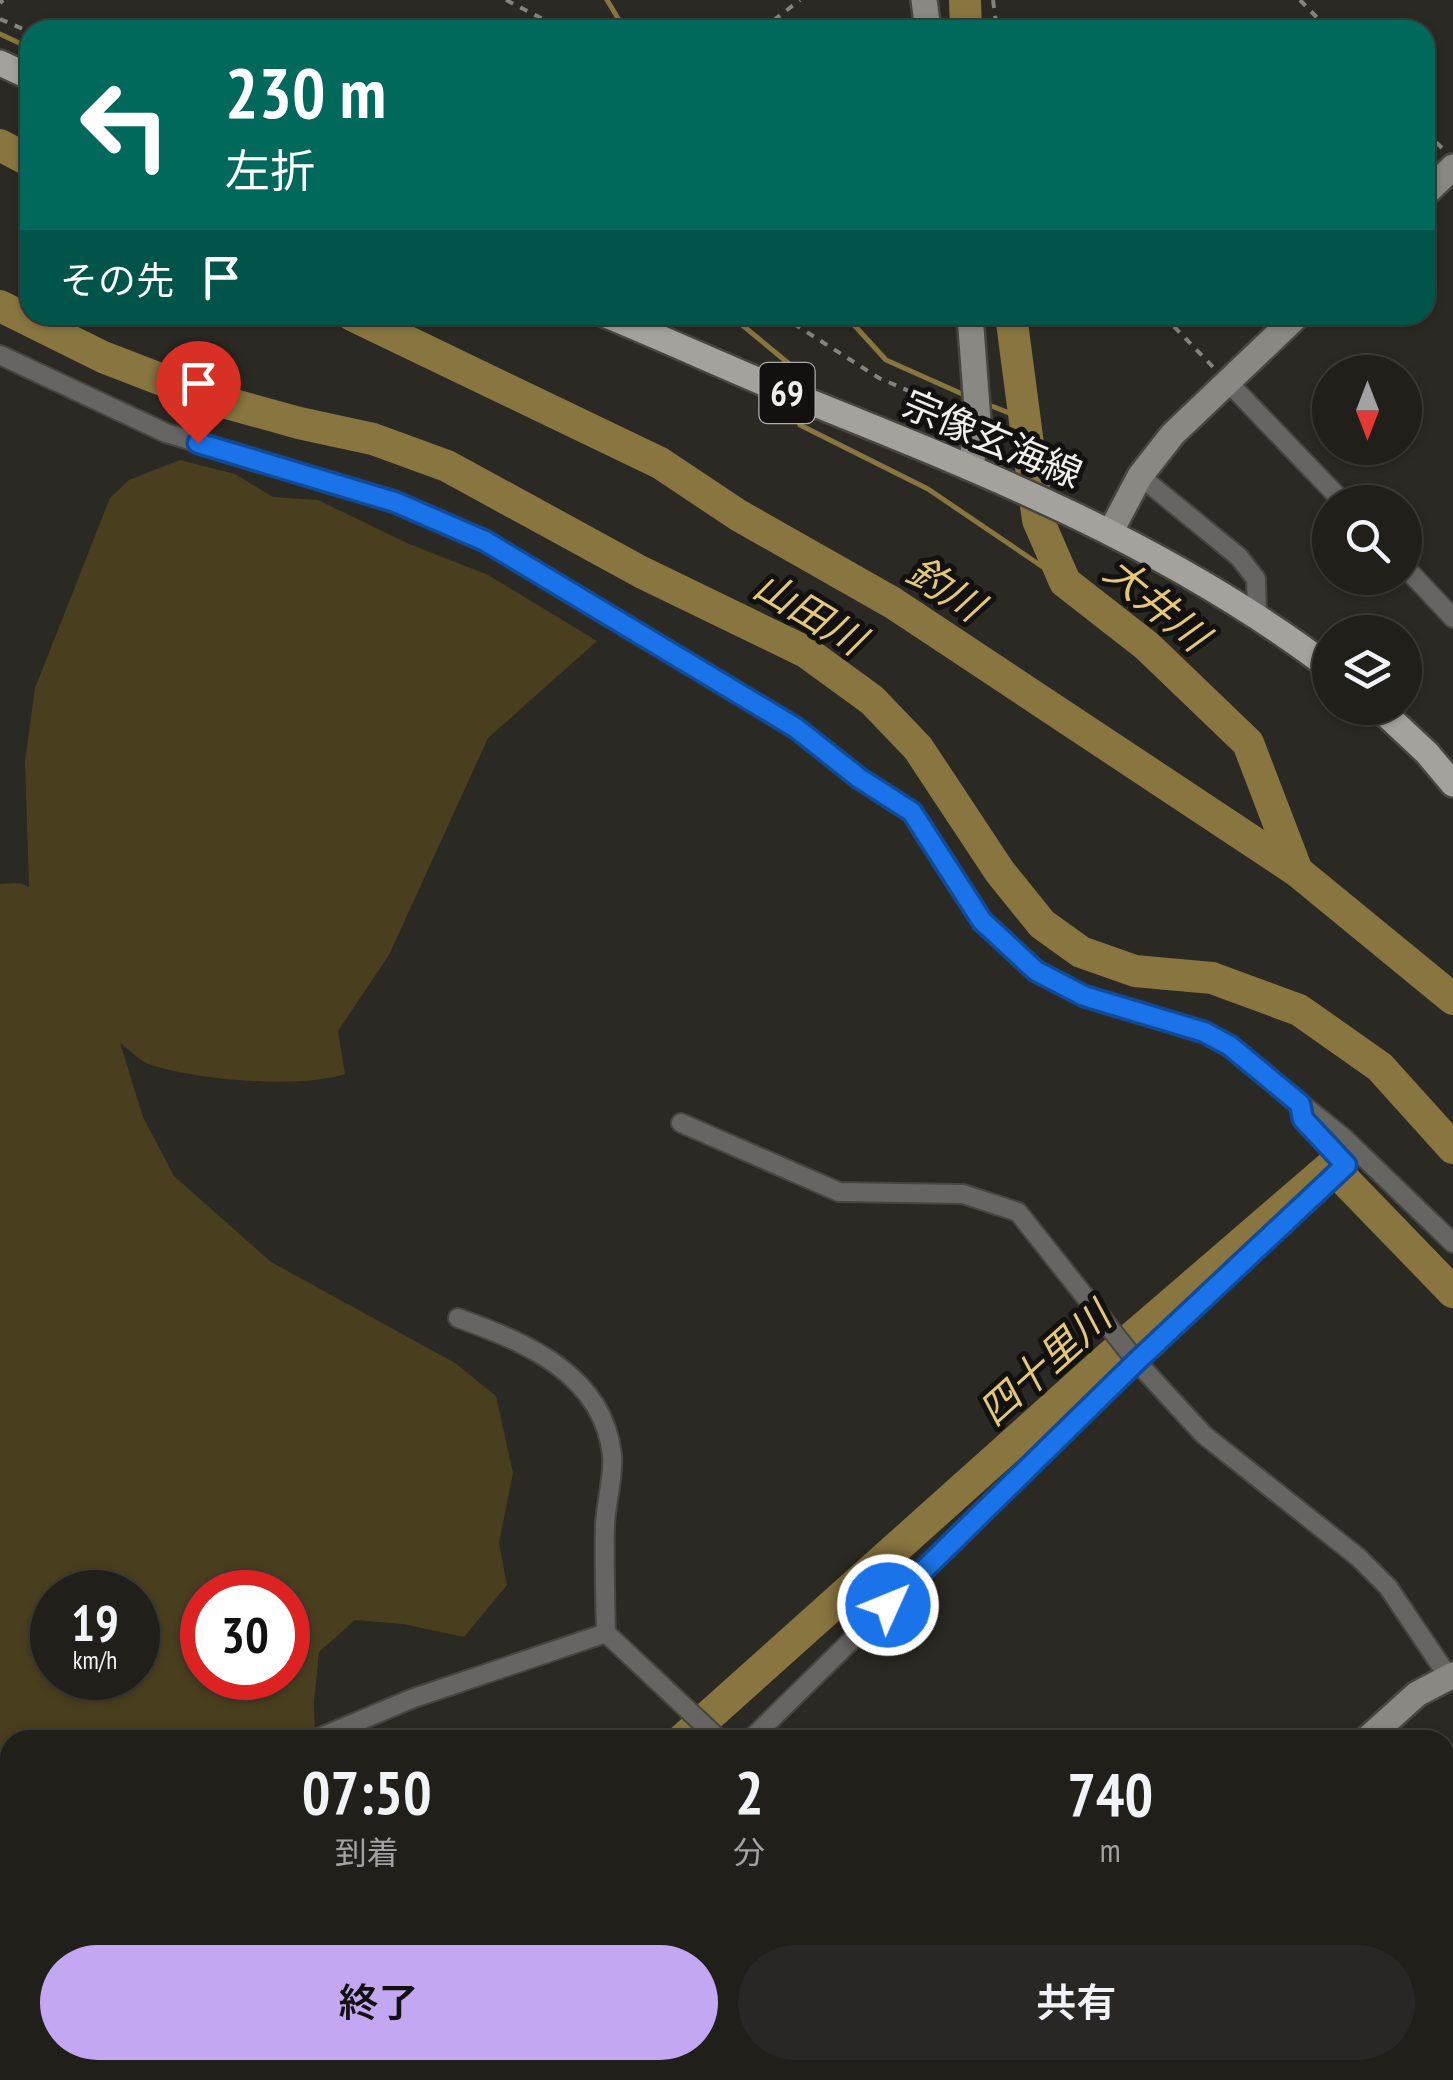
<!DOCTYPE html>
<html lang="ja">
<meta charset="utf-8">
<style>
:root{--surface:#201f1a;--page:#282723;--text:#f1f3f6;--muted:#a2a2a2;--line:#3d3d39;--accent:#c3a7f2}
body{margin:0;font-family:"PT Sans Narrow","Noto Sans JP",sans-serif;background:var(--page);color:var(--text);height:100vh;display:flex;flex-direction:column;font-size:38px;white-space:nowrap}
*{box-sizing:border-box;margin:0}
p{font-size:32px;color:var(--muted)}
.icon{flex:none;width:55px;height:55px;fill:none;stroke:currentColor;stroke-width:2;stroke-linecap:round;stroke-linejoin:round}
.map{position:relative;flex:1;overflow:hidden}
.side{position:absolute;left:0px;top:1730px;width:1455px;height:350px;display:flex;flex-direction:column;background:var(--surface);border-radius:30px 30px 0 0;box-shadow:0 2px 8px #0004,0 0 0 2px var(--line)}
.side>*{flex:none}
.top-card{position:absolute;left:20px;top:20px;width:1415px;height:305px;border-radius:30px;box-shadow:0 2px 8px #0004,0 0 0 2px var(--line);background:#00695c;color:#fff;overflow:hidden}
.needle{width:65px;rotate:180deg}
.buttons{position:absolute;left:1312px;top:355px;display:grid;gap:20px}
.buttons a{display:grid;place-items:center;width:110px;height:110px;border-radius:50%;background:var(--surface);box-shadow:0 2px 8px #0004,0 0 0 2px var(--line);font-size:50px}
.speed{position:absolute;left:30px;top:1570px;display:flex;gap:20px;font-size:50px;font-weight:700;text-align:center}
.speed>*{display:grid;place-content:center;width:130px;height:130px;border-radius:50%;background:var(--surface);box-shadow:0 2px 8px #0004,0 0 0 2px var(--line);line-height:1}
.speed small{font-size:25px;font-weight:400}
.speed .limit{border:15px solid #d22;background:#fff;color:#111}
.pin{position:absolute;display:grid;place-items:center;width:85px;height:85px;color:#fff;margin:-102px -42px;border-radius:50% 50% 50% 0;rotate:-45deg;box-shadow:0 0 10px #0007}
.pin .icon{rotate:45deg}
.me{position:absolute;width:110px;margin:-55px;rotate:46deg;stroke-linejoin:round;filter:drop-shadow(0 0 8px #0008)}
.turn{display:flex;align-items:center;gap:35px;height:210px;padding:0 40px;font-size:45px}
.turn .icon{width:130px;height:130px;stroke-width:2.5}
.turn b{display:block;font-size:70px;line-height:85px}
.then{display:flex;align-items:center;height:95px;padding:0 40px;background:#0003;gap:20px;font-size:38px}
.eta{display:flex;justify-content:space-evenly;align-items:center;height:170px;text-align:center}
.eta b{font-size:60px;font-weight:600;line-height:70px}
.button{display:flex;gap:20px;margin-top:auto;padding:20px 40px}
.button a{flex:1;height:115px;border-radius:60px;background:var(--accent);color:#111;font-size:40px;font-weight:600;line-height:115px;text-align:center}
.button a+a{background:var(--page);color:var(--text)}
.map>svg:first-child{display:block}
.green{fill:#493e1e;fill-rule:evenodd}
.lines{fill:none;stroke-linecap:round;stroke-linejoin:round}
.stream{stroke:#88753f;stroke-width:5}
.river{stroke:#88753f;stroke-width:32}
.street-casing{stroke:#47453f;stroke-width:22}
.secondary-casing{stroke:#47453f;stroke-width:30}
.primary-casing{stroke:#47453f;stroke-width:30}
.path{stroke:#85837e;stroke-width:4;stroke-dasharray:8 8;stroke-linecap:butt}
.street{stroke:#666562;stroke-width:18}
.secondary{stroke:#898883;stroke-width:25}
.primary{stroke:#a4a29c;stroke-width:25}
.route-casing{stroke:#114b97;stroke-width:25}
.route{stroke:#1a73e8;stroke-width:18}
.labels{text-anchor:middle;dominant-baseline:central;stroke-width:10;stroke-linejoin:round;paint-order:stroke}
.shield{fill:#12110f;stroke:#aeaca9;stroke-width:2.5}
.shield-label{font-size:35px;font-weight:bold;fill:#f1efeb}
.street-label{font-size:38px;fill:#f1efeb;stroke:#12110f}
.water-label{font-size:40px;font-style:italic;fill:#e4c875;stroke:#12110f}
</style>
<div class="map">
<svg width="1453" height="2080" viewBox="0 0 1453 2080">
<rect width="100%" height="100%" fill="#2b2923"/>
<g class="green">
<path d="M180 460 235 474 273 497 318 500 407 543 488 575 597 641 488 738 389 955 338 1031 345 1074C299 1089 198 1080 151 1065 139 1061 129 1049 120 1043L143 1117 174 1176 271 1262 455 1363 496 1396 513 1473 499 1543 507 1585 464 1637 403 1624 355 1620 319 1652 314 1701 315 1740H10V1995L0 1987V884L19 883 29 887 25 761 35 688 110 498 129 480ZM52 1592H138V1678H52ZM202 1592H288V1678H202Z"/>
<path d="M1453 1755V1963L1445 1964V1757Z"/>
<path d="M763 2070H853L861 2080H760Z"/>
<path d="M1157 2070H1331L1326 2077 1328 2080H1151Z"/>
</g>
<g class="lines">
<g class="stream">
<path d="M607 0 625 30"/>
<path d="M0 34 30 48"/>
<path d="M730 315 793 367 794 376"/>
<path d="M845 315 886 360 969 397"/>
<path d="M984 403 1027 420"/>
<path d="M799 414 800 425 928 489 1065 582"/>
</g>
<g class="river">
<path d="M965 0 966 30"/>
<path d="M0 145 30 161"/>
<path d="M0 306 103 357 209 398 299 423 373 439 447 466 641 572 806 652 872 700 918 748 1000 872 1042 924 1081 952 1135 971 1212 978 1299 1010 1380 1067 1453 1148"/>
<path d="M352 315 660 463 738 515 893 603 1297 871 1453 999"/>
<path d="M1011 315 1038 520 1065 582 1147 646 1248 743 1297 871"/>
<path d="M682 1740 1106 1360 1331 1166 1453 1292"/>
<path d="M165 2080 206 2070"/>
</g>
<defs>
<g id="street">
<path d="M0 355 166 433 395 502 485 541 796 728 859 779 912 812 982 921 1036 971 1084 996 1204 1033 1229 1046 1343 1137 1453 1243"/>
<path d="M1228 382 1343 502"/>
<path d="M1140 476 1239 557 1256 579 1257 617"/>
<path d="M1405 567 1453 618"/>
<path d="M681 1123 839 1192 963 1194 1018 1212 1136 1361 1204 1435 1358 1557 1388 1587 1448 1676"/>
<path d="M458 1318C524 1342 603 1373 612 1455 614 1477 606 1502 605 1524 604 1561 605 1597 606 1633L720 1740"/>
<path d="M314 1740 411 1699 606 1633"/>
<path d="M750 1740 1136 1361 1346 1165 1303 1119 1300 1104"/>
<path d="M0 2024H10"/>
<path d="M1445 2046 1453 2054"/>
</g>
<g id="secondary">
<path d="M924 0 928 30"/>
<path d="M1425 194 1453 167"/>
<path d="M970 315 978 421 971 466"/>
<path d="M1111 531 1140 476 1173 434 1298 315"/>
<path d="M1366 1740 1417 1694 1453 1675"/>
<path d="M469 2080 486 2070"/>
</g>
<g id="primary">
<path d="M0 63 30 77"/>
<path d="M606 315C669 341 732 370 795 396 984 472 1166 544 1330 668"/>
<path d="M1379 708 1427 753 1453 784"/>
</g>
</defs>
<use href="#street" class="street-casing"/>
<use href="#secondary" class="secondary-casing"/>
<use href="#primary" class="primary-casing"/>
<g class="path">
<path d="M506 0 564 30"/>
<path d="M993 0 997 30"/>
<path d="M1300 0 1329 30"/>
<path d="M0 3 3 0"/>
<path d="M0 19 30 32"/>
<path d="M761 30 800 0"/>
<path d="M1425 131 1443 149"/>
<path d="M780 315 879 378 955 411"/>
<path d="M1163 315 1214 368"/>
</g>
<use href="#street" class="street"/>
<use href="#secondary" class="secondary"/>
<use href="#primary" class="primary"/>
</g>
<g class="lines">
<defs>
<path id="route" d="M198 443 395 502 485 541 796 728 859 778 912 812 982 921 1036 971 1084 996 1204 1032 1230 1046 1300 1104 1303 1119 1346 1165 1136 1362 888 1605"/>
</defs>
<use href="#route" class="route-casing"/>
<use href="#route" class="route"/>
</g>
<g class="labels">
<rect class="shield" x="759.5" y="363" width="55" height="60" rx="8"/>
<g class="shield-label">
<text x="787" y="393">69</text>
</g>
<g class="street-label">
<text transform="translate(993 438) rotate(23)">宗像玄海線</text>
</g>
<g class="water-label">
<text transform="translate(946 588) rotate(33)">釣川</text>
<text transform="translate(1157 603) rotate(40)">大井川</text>
<text transform="translate(810 612) rotate(31)">山田川</text>
<text transform="translate(1044 1363) rotate(-42)">四十里川</text>
</g>
</g>
</svg>
<div class="buttons">
<a><svg class="needle" viewBox="-14 -14 28 28"><path d="M0-13l5 13h-10z" fill="#e53935"/><path d="M0 13l5-13h-10z" fill="#a2a2a2"/></svg></a>
<a><svg class="icon" aria-label="search" viewBox="0 0 24 24"><circle cx="10" cy="10" r="6"/><path d="M15 15l6 6"/></svg></a>
<a><svg class="icon" aria-label="layers" viewBox="0 0 24 24"><path d="M12 4l9 5-9 5-9-5zM3 14l9 5 9-5"/></svg></a>
</div>
<div class="speed"><div>19<small>km/h</small></div><div class="limit">30</div></div>
<div class="pin" style="left:198px;top:443px;background:#d93025"><svg class="icon" aria-label="arrive" viewBox="0 0 24 24"><path d="M6 21V4h12l-3 4 3 4H6"/></svg></div>
<svg class="me" style="left:888px;top:1605px" viewBox="-20 -20 40 40"><circle r="17" fill="#1a73e8" stroke="#fff" stroke-width="3"/><path d="M0-11L8 9 0 5-8 9z" fill="#fff"/></svg>
<div class="top-card">
<div class="turn"><svg class="icon" aria-label="left" viewBox="0 0 24 24"><path d="M17 20v-9H6M10 6l-5 5 5 5"/></svg><div><b>230 m</b>左折</div></div>
<div class="then">その先<svg class="icon" aria-label="arrive" viewBox="0 0 24 24"><path d="M6 21V4h12l-3 4 3 4H6"/></svg></div>
</div>
<section class="side">
<div class="eta">
<div><b>07:50</b><p>到着</p></div>
<div><b>2</b><p>分</p></div>
<div><b>740</b><p>m</p></div>
</div>
<div class="button"><a>終了</a><a>共有</a></div>
</section>
</div>
